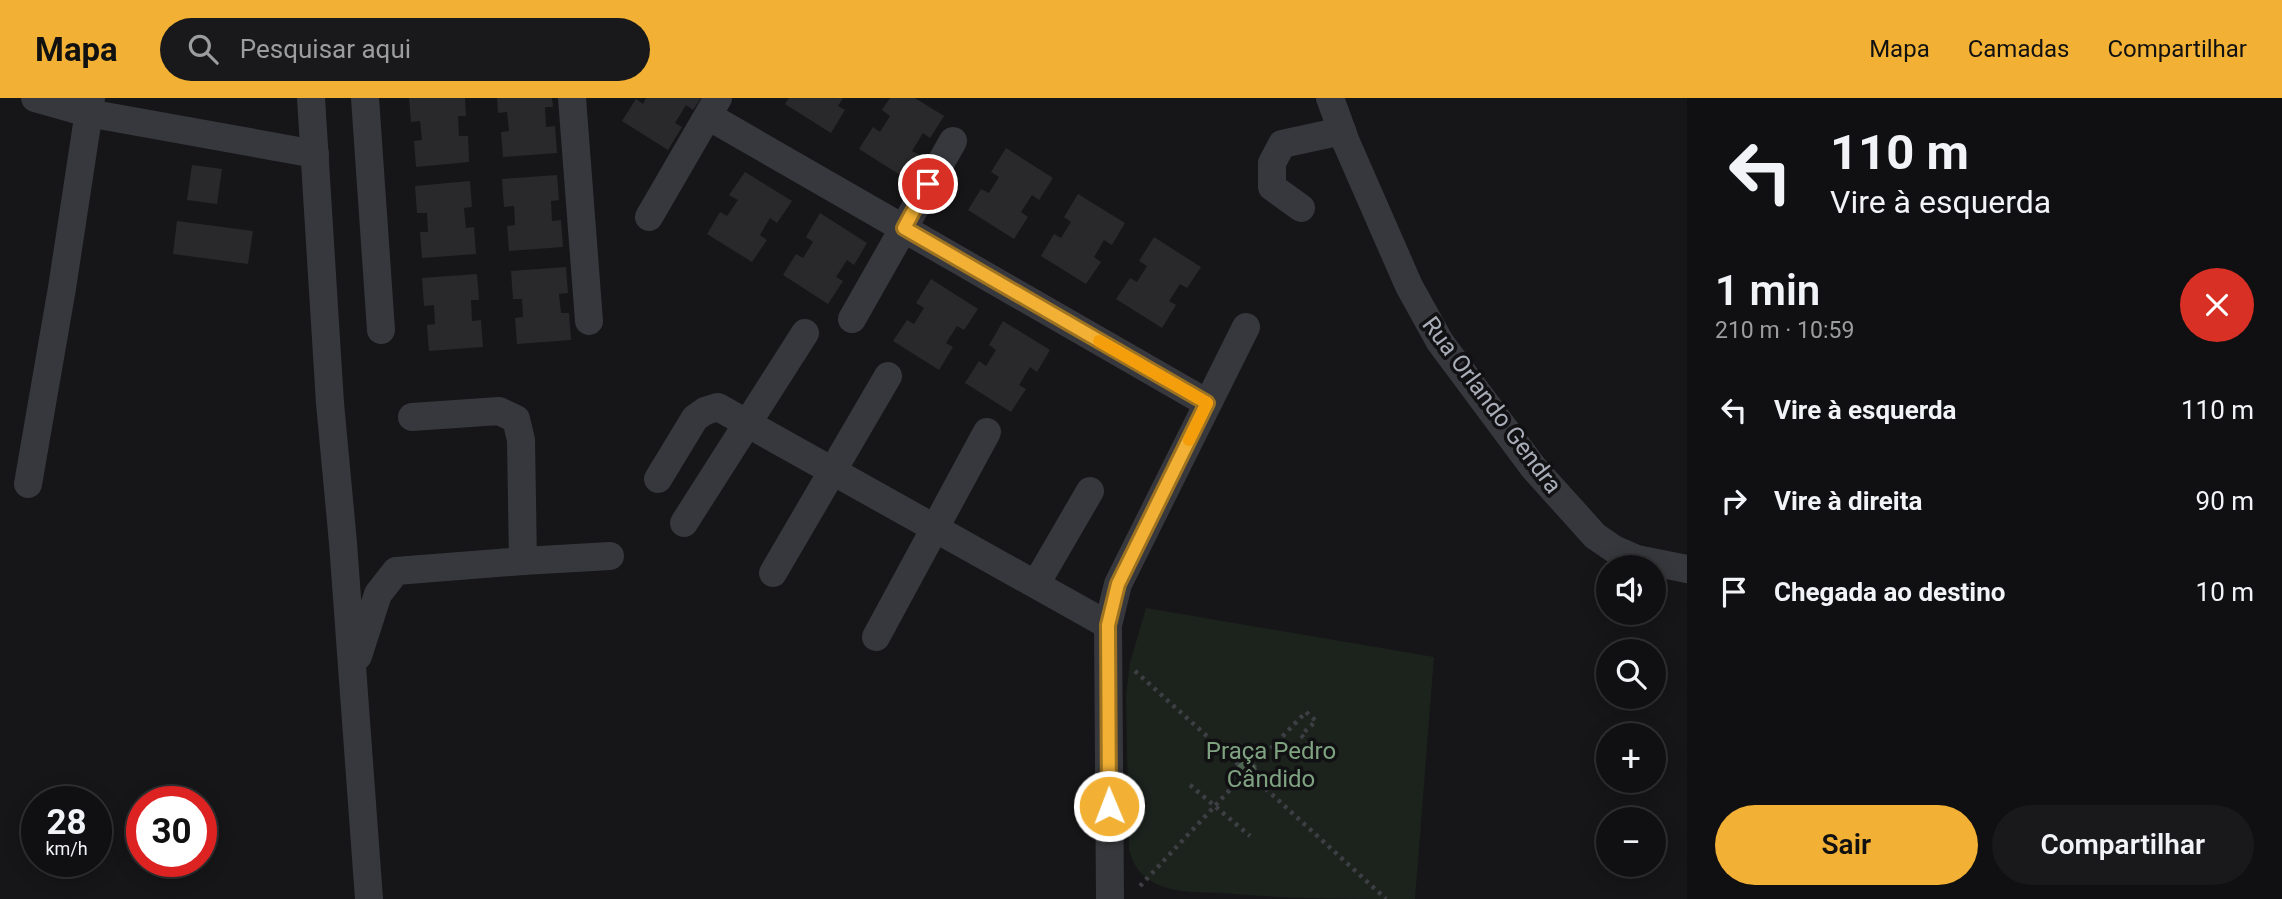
<!DOCTYPE html>
<html lang="pt">
<meta charset="utf-8">
<style>
:root{--surface:#101012;--page:#19191b;--text:#f1f3f6;--muted:#9c9d9f;--line:#303032;--accent:#f2b134}
body{margin:0;font-family:Roboto,sans-serif;background:var(--page);color:var(--text);height:100vh;display:flex;flex-direction:column;font-size:26px;white-space:nowrap}
*{box-sizing:border-box;margin:0}
p{font-size:23px;color:var(--muted)}
.icon{flex:none;width:38px;height:38px;fill:none;stroke:currentColor;stroke-width:2;stroke-linecap:round;stroke-linejoin:round}
.map{position:relative;flex:1;overflow:hidden}
.sheet{display:flex;flex-direction:column;background:var(--surface);width:595px}
.sheet>*{flex:none}
.banner{background:#101012;color:var(--text);overflow:hidden}
.controls{position:absolute;left:1596px;top:457px;display:grid;gap:14px}
.controls a{display:grid;place-items:center;width:70px;height:70px;border-radius:50%;background:var(--surface);box-shadow:0 4px 18px #0003,0 0 0 2px var(--line);font-size:35px}
.speed{position:absolute;left:21px;top:688px;display:flex;gap:14px;font-size:35px;font-weight:700;text-align:center}
.speed>*{display:grid;place-content:center;width:91px;height:91px;border-radius:50%;background:var(--surface);box-shadow:0 4px 18px #0003,0 0 0 2px var(--line);line-height:1}
.speed small{font-size:18px;font-weight:400}
.speed .limit{border:10px solid #d22;background:#fff;color:#111}
.pin{position:absolute;display:grid;place-items:center;width:60px;height:60px;color:#fff;margin:-30px;border:4px solid #fff;border-radius:50%;box-shadow:0 2px 7px #0007}
.me{position:absolute;width:77px;margin:-38px;rotate:359deg;stroke-linejoin:round;filter:drop-shadow(0 0 5px #0008)}
.turn{display:flex;align-items:center;gap:24px;height:147px;padding:0 28px;font-size:32px}
.turn .icon{width:91px;height:91px;stroke-width:2.5}
.turn b{display:block;font-size:49px;line-height:60px}
.round{display:grid;place-items:center;flex:none;width:74px;height:74px;border-radius:37px;background:var(--page)}
.head{display:flex;align-items:center;justify-content:space-between;height:119px;padding:0 28px}
h1{font-size:42px;font-weight:600;line-height:52px}
.action{display:flex;gap:14px;margin-top:auto;padding:14px 28px}
.action a{flex:1;height:80px;border-radius:42px;background:var(--accent);color:#111;font-size:28px;font-weight:600;line-height:80px;text-align:center}
.action a+a{background:var(--page);color:var(--text)}
ul{padding:0;list-style:none}
li{display:flex;align-items:center;gap:21px;height:91px;padding:0 28px}
li div{flex:1}
li b{display:block;font-size:26px}
li em{font-style:normal}
header{display:flex;align-items:center;gap:42px;box-sizing:border-box;height:98px;padding:0 35px;background:var(--accent);color:#111}
header strong{font-size:33px}
nav{display:flex;gap:38px;margin-inline-start:auto;font-size:24px}
.search{width:490px;height:63px;background:var(--page);display:flex;align-items:center;gap:18px;box-sizing:border-box;padding:0 24px;border-radius:38px;color:var(--muted);font-size:26px}
main{display:flex;flex:1;min-height:0}
.map>svg:first-child{display:block}
.green{fill:#1c231d}
.building{fill:#29292c}
.lines{fill:none;stroke-linecap:round;stroke-linejoin:round}
.path{stroke:#3d3f44;stroke-width:4.5;stroke-dasharray:3.5 5;stroke-linecap:butt}
.minor{stroke:#37383d;stroke-width:28}
.tree{fill:#506452}
.route-casing{stroke:#9d7322;stroke-width:18}
.route{stroke:#f2b134;stroke-width:12}
.slow{stroke:#f59e0b;stroke-width:12}
.labels{text-anchor:middle;dominant-baseline:central;stroke-width:7;stroke-linejoin:round;paint-order:stroke}
.street-label{font-size:24px;fill:#a8adb8;stroke:#111113}
.park-label{font-size:24px;fill:#7fa381;stroke:#111113}
</style>
<header>
<strong>Mapa</strong>
<div class="search"><svg class="icon" aria-label="search" viewBox="0 0 24 24"><circle cx="10" cy="10" r="6"/><path d="M15 15l6 6"/></svg>Pesquisar aqui</div>
<nav><a>Mapa</a><a>Camadas</a><a>Compartilhar</a></nav>
</header>
<main>
<div class="map">
<svg width="1687" height="801" viewBox="0 0 1687 801">
<rect width="100%" height="100%" fill="#161618"/>
<path class="green" d="M1146 510 1434 559 1415 801C1350 801 1287 801 1222 795 1204 794 1181 795 1164 789 1145 783 1134 771 1129 752L1126 598 1130 565Z"/>
<g class="building">
<path d="M409 0H465L466 18H458L459 38H468L469 64 416 69 414 43 422 42 420 23 411 24Z"/>
<path d="M497 0H552L553 9H545L546 29 555 28 557 55 503 59 501 34 509 33 507 14 498 15Z"/>
<path d="M646 0H701L693 12 686 7 675 25 682 29 668 52 622 23 636 1 643 6Z"/>
<path d="M789 0H843L838 8 845 12 831 35 785 6Z"/>
<path d="M890 0H915L944 18 930 40 923 35 912 53 919 57 905 80 859 51 873 29 880 34 890 18 882 12Z"/>
<path d="M1006 50 1053 80 1039 102 1032 97 1021 114 1028 119 1014 141 968 112 981 91 989 95 999 79 991 74Z"/>
<path d="M192 67 222 71 217 106 187 102Z"/>
<path d="M745 74 792 103 777 125 770 120 760 137 767 142 752 164 707 136 720 114 727 118 738 102 729 97Z"/>
<path d="M557 77 559 102 551 103 552 123 561 122 563 149 509 153 507 128 515 127 514 108 504 109 502 81Z"/>
<path d="M470 83 472 109 464 110 466 130 474 129 476 156 422 160 420 134H428L427 115H417L415 88Z"/>
<path d="M1078 96 1125 125 1112 147 1104 142 1094 159 1101 164 1086 186 1041 158 1054 136 1061 140 1071 124 1064 119Z"/>
<path d="M820 115 867 145 854 167 847 162 836 179 843 183 828 206 783 177 796 156 803 160 813 144 806 139Z"/>
<path d="M177 123 253 133 248 166 173 156Z"/>
<path d="M1154 139 1201 169 1187 190 1180 186 1169 203 1176 207 1162 230 1116 201 1130 180 1137 184 1147 168 1139 163Z"/>
<path d="M566 169 568 195 559 196 561 215H569L571 242 517 246 515 220 523 219 522 201H513L511 173Z"/>
<path d="M477 176 479 202H471L472 223 481 222 483 249 429 253 427 227 435 226 434 207 424 208 422 180Z"/>
<path d="M931 181 978 211 964 232 957 228 946 245 953 249 939 272 893 243 907 222 914 226 924 210 916 205Z"/>
<path d="M1003 223 1050 252 1037 274 1030 269 1019 287 1026 291 1011 314 965 285 979 263 986 268 996 252 989 247Z"/>
</g>
<g class="lines">
<g class="path">
<path d="M1135 573 1240 668"/>
<circle cx="1246" cy="674" r="9"/>
<path d="M1253 669 1306 614 1316 623 1301 637 1309 645"/>
<path d="M1253 679 1386 801"/>
<path d="M1190 687 1250 738"/>
<path d="M1140 788 1241 680"/>
</g>
<g class="minor">
<path d="M35 0 88 15 315 56"/>
<path d="M311 0 330 305 343 445 369 801"/>
<path d="M365 0 381 232"/>
<path d="M572 0 589 223"/>
<path d="M1330 0 1346 44 1409 188 1440 244 1533 369 1595 438 1614 451 1637 461 1687 471"/>
<path d="M708 18 1207 305"/>
<path d="M1301 110 1272 89V65L1282 46 1342 33"/>
<path d="M649 119 718 0"/>
<path d="M852 221 953 43"/>
<path d="M658 381 695 320 705 313 718 309 1108 527"/>
<path d="M28 386 62 190 91 0"/>
<path d="M684 425 805 235"/>
<path d="M523 463 610 458"/>
<path d="M773 475 888 278"/>
<path d="M1036 486 1090 393"/>
<path d="M876 539 987 334"/>
<path d="M358 558 378 496 396 473 523 463 521 342 516 321 499 313 412 319"/>
<path d="M1110 801 1108 527 1118 486 1246 229"/>
</g>
</g>
<circle class="tree" cx="1246" cy="673" r="10"/>
<g class="lines">
<defs>
<path id="route" d="M928 86 904 130 1207 305 1118 486 1108 527 1109 708"/>
</defs>
<use href="#route" class="route-casing"/>
<use href="#route" class="route"/>
<path class="slow" d="M1099 243 1207 305 1189 342"/>
</g>
<g class="labels">
<g class="street-label">
<text transform="translate(1492 307) rotate(53)">Rua Orlando Gendra</text>
</g>
<g class="park-label">
<text x="1271" y="653">Praça Pedro<tspan x="1271" dy="28">Cândido</tspan></text>
</g>
</g>
</svg>
<div class="controls">
<a><svg class="icon" aria-label="sound" viewBox="0 0 24 24"><path d="M4 9h4l5-4v14l-5-4H4zM17 9q2 3 0 6"/></svg></a>
<a><svg class="icon" aria-label="search" viewBox="0 0 24 24"><circle cx="10" cy="10" r="6"/><path d="M15 15l6 6"/></svg></a>
<a>+</a>
<a>−</a>
</div>
<div class="speed"><div>28<small>km/h</small></div><div class="limit">30</div></div>
<div class="pin" style="left:928px;top:86px;background:#d93025"><svg class="icon" aria-label="arrive" viewBox="0 0 24 24"><path d="M6 21V4h12l-3 4 3 4H6"/></svg></div>
<svg class="me" style="left:1109px;top:708px" viewBox="-20 -20 40 40"><circle r="17" fill="#f2b134" stroke="#fff" stroke-width="3"/><path d="M0-11L8 9 0 5-8 9z" fill="#fff"/></svg>
</div>
<section class="sheet">
<div class="banner">
<div class="turn"><svg class="icon" aria-label="left" viewBox="0 0 24 24"><path d="M17 20v-9H6M10 6l-5 5 5 5"/></svg><div><b>110 m</b>Vire à esquerda</div></div>
</div>
<div class="head"><div><h1>1 min</h1><p>210 m · 10:59</p></div><a class="round" style="background:#d93025;color:#fff"><svg class="icon" aria-label="close" viewBox="0 0 24 24"><path d="M6 6l12 12M18 6L6 18"/></svg></a></div>
<ul>
<li><svg class="icon" aria-label="left" viewBox="0 0 24 24"><path d="M17 20v-9H6M10 6l-5 5 5 5"/></svg><div><b>Vire à esquerda</b></div><em>110 m</em></li>
<li><svg class="icon" aria-label="right" viewBox="0 0 24 24"><path d="M7 20v-9h11M14 6l5 5-5 5"/></svg><div><b>Vire à direita</b></div><em>90 m</em></li>
<li><svg class="icon" aria-label="arrive" viewBox="0 0 24 24"><path d="M6 21V4h12l-3 4 3 4H6"/></svg><div><b>Chegada ao destino</b></div><em>10 m</em></li>
</ul>
<div class="action"><a>Sair</a><a>Compartilhar</a></div>
</section>
</main>
